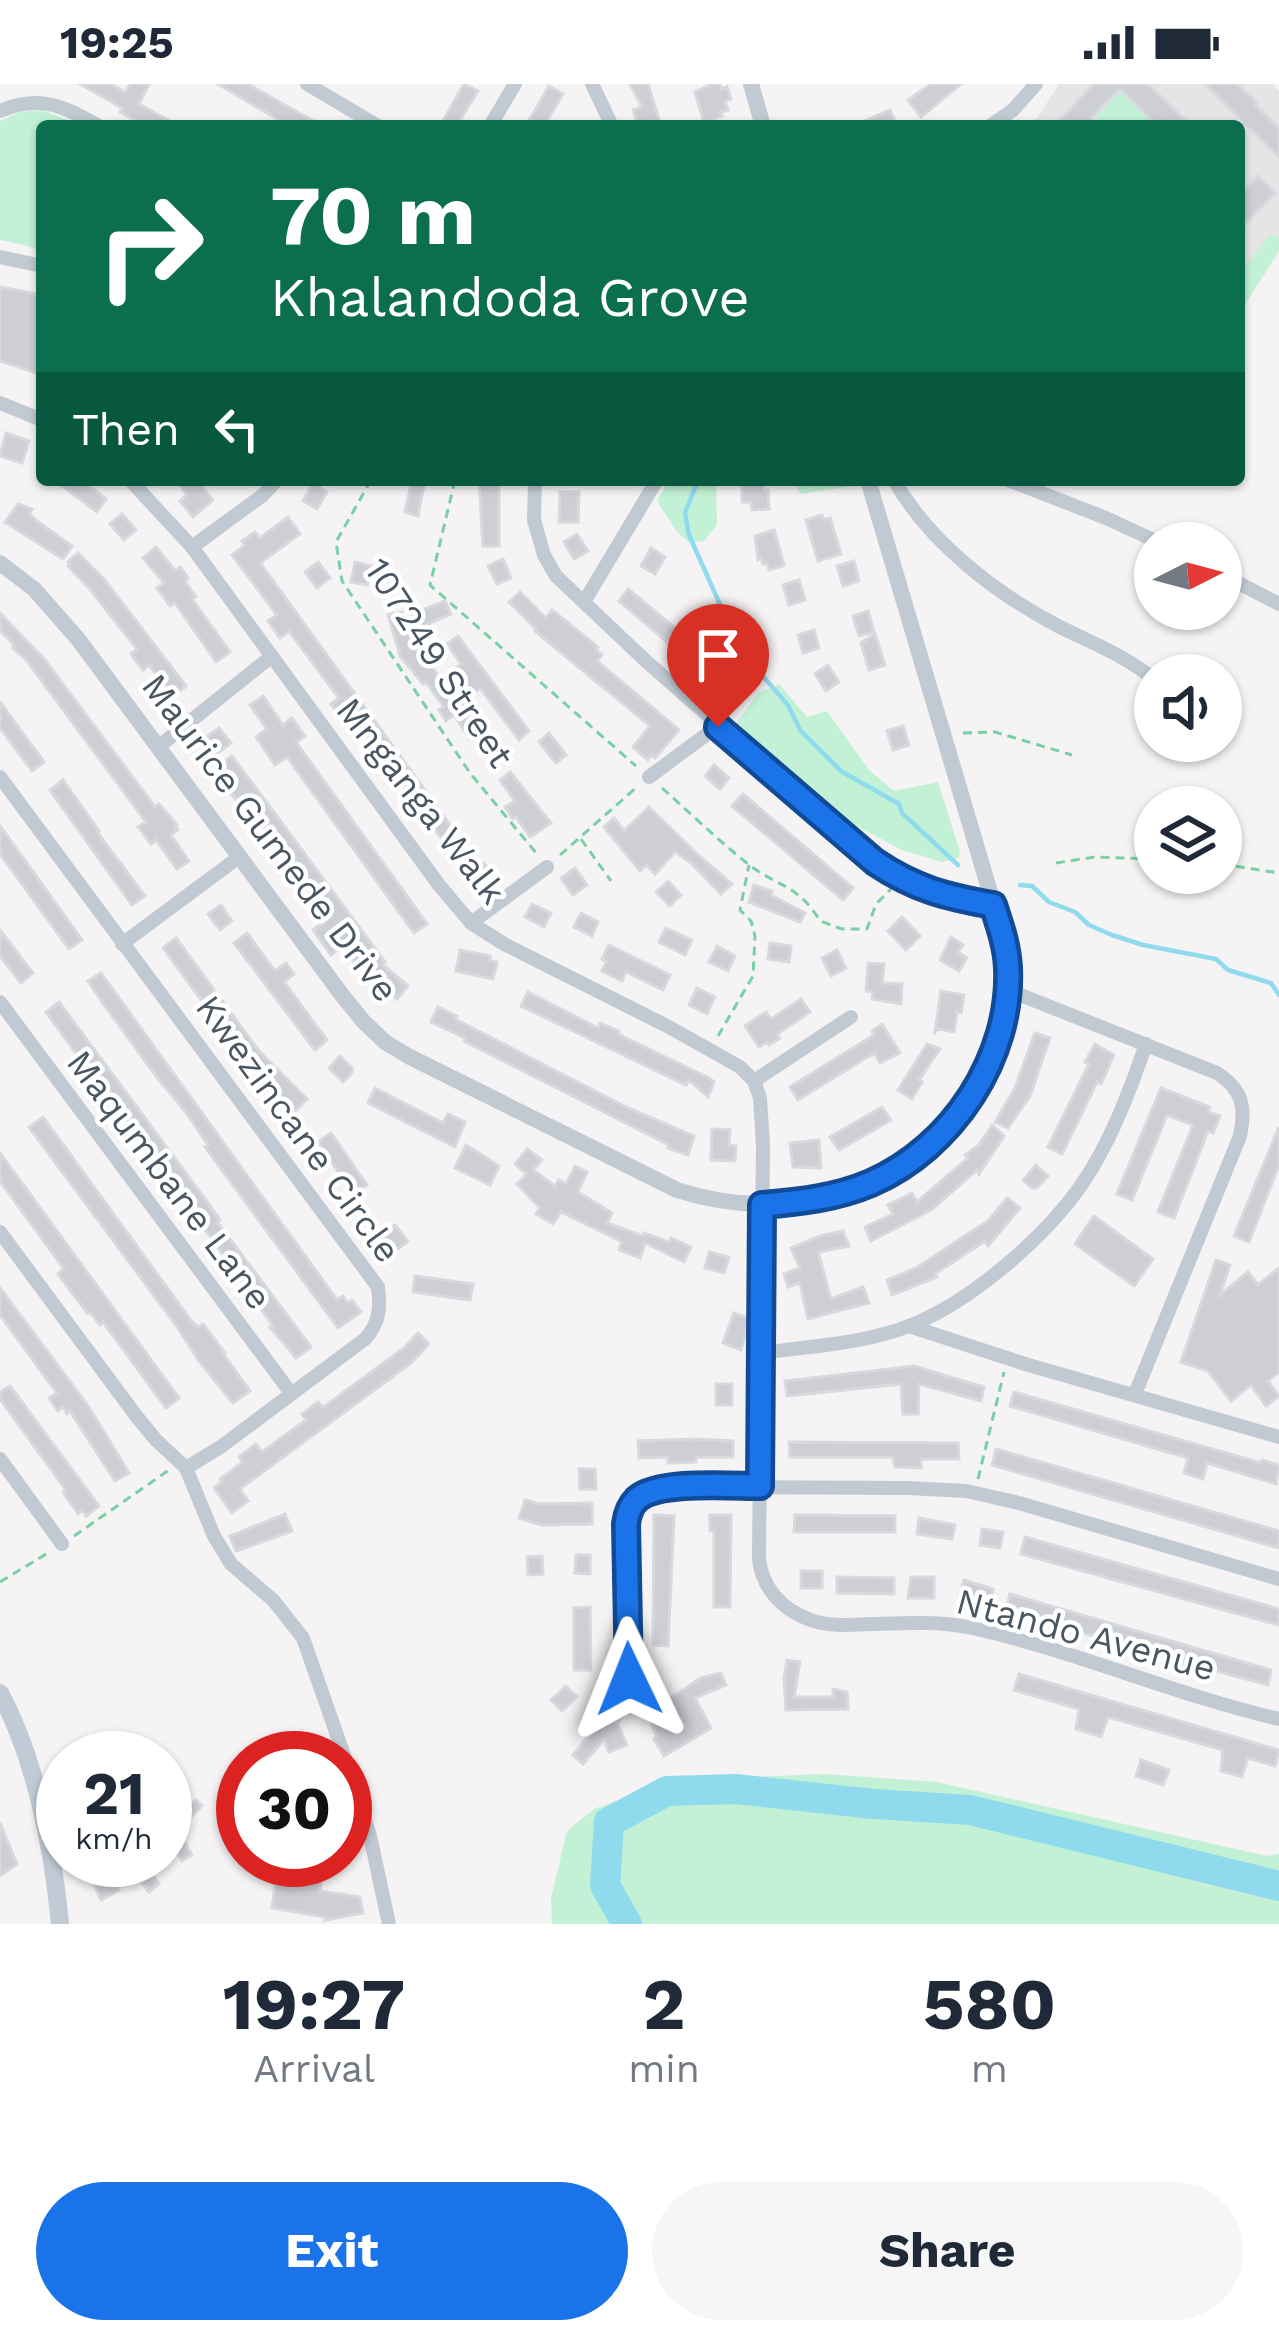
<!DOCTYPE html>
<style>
:root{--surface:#fff;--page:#f6f6f7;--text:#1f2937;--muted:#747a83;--accent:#1a73e8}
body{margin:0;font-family:"Work Sans",sans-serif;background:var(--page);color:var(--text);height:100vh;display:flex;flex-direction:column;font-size:45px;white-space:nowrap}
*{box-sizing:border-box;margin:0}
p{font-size:39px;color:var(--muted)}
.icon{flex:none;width:66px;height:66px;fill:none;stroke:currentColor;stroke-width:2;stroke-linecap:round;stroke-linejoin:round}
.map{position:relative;height:1840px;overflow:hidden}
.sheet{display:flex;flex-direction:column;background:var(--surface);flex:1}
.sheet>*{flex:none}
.guide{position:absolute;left:36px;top:36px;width:1209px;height:366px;border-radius:12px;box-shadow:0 3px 9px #0004;background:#0b6e4f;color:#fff;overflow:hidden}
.needle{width:78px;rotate:84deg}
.tools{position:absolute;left:1134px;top:438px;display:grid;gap:24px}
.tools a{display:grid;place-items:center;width:108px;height:108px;border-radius:50%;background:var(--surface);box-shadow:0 3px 9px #0004;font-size:60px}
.speed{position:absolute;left:36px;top:1647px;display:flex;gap:24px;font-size:60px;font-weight:700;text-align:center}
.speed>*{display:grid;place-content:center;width:156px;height:156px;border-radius:50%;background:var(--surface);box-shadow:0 3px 9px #0004;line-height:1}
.speed small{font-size:30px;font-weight:400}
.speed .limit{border:18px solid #d22;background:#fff;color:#111}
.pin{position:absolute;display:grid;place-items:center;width:102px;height:102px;color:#fff;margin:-123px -51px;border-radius:50% 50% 50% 0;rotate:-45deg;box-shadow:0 0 12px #0007}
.pin .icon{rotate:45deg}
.me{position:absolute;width:132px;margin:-66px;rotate:358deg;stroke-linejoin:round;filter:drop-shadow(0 0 9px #0008)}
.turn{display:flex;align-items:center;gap:42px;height:252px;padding:0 36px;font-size:54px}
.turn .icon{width:156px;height:156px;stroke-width:2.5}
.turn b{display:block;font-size:84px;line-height:102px}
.then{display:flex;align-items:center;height:114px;padding:0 36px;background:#0003;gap:24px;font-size:45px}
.eta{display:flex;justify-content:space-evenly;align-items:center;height:204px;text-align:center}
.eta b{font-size:72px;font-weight:700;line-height:84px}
.action{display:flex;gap:24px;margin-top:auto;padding:24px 36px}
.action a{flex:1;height:138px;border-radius:72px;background:var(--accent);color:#fff;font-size:48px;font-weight:700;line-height:138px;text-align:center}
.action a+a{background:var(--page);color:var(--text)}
.status{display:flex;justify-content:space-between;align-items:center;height:84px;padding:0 60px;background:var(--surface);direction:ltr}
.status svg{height:33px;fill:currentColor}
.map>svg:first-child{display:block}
.education{fill:#e6e4e5}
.green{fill:#c3f1d5}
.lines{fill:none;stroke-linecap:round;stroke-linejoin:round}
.stream{stroke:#90daee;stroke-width:4.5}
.river{stroke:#90daee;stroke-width:30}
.building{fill:#cdcfd5;stroke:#d7d9de;stroke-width:3}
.path{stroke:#7ad0a6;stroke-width:3;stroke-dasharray:9 6;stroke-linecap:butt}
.minor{stroke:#c1cad2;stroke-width:14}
.tertiary{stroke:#c1cad2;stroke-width:16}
.secondary{stroke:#c1cbd6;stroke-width:18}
.route-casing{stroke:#114b97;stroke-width:30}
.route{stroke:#1a73e8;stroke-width:21}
.labels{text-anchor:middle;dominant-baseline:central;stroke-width:9;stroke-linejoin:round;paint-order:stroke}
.street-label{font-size:36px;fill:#4a5661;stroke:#fff}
</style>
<div class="status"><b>19:25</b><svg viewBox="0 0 49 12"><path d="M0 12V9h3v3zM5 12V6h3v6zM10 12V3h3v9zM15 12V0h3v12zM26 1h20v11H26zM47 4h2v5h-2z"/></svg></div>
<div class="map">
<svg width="1279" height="1840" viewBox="0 0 1279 1840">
<rect width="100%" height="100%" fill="#f5f3f3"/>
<path class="education" d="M1059 0H1273L1279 7V167L1245 220 1239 222V42H1021L1037 34Z"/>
<g class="green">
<path d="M1120 8 1155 42H1105L1096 33Z"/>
<path d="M42 26 82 42H42V168L25 161 0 156V37L20 28Z"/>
<path d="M1270 151 1279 153V167L1245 220 1239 222V186L1244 184Z"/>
<path d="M669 396H716L717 441 704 457 689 459 677 448 657 417Z"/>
<path d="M793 396H853L855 402 800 410Z"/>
<path d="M779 600 807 633 827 627 869 686 894 707 938 698 960 768 959 774 942 778 902 766 834 730 734 642 758 609Z"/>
<path d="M826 1690 937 1698 1267 1772 1279 1770V1840H552L551 1814 567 1747 594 1725 676 1696Z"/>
</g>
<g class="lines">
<g class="stream">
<path d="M698 396 685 429 689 451 735 554 753 581 788 621 800 646 841 687 899 720 902 729 958 781"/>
<path d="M1020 801 1032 802 1049 818 1075 828 1089 841 1112 851 1143 861 1216 875 1228 886 1271 899 1279 911"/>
</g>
<path class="river" d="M627 1840 605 1801 609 1738 667 1707 736 1705 874 1720 970 1726 1279 1802"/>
</g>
<g class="building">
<path d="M80 0H111L125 8 130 0H149L139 20 179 42H146L120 28 122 24Z"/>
<path d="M218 0H248L322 42H289Z"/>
<path d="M464 0 478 7 456 42H440Z"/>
<path d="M630 0H648L661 42H638L633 26 642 23Z"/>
<path d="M712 0H720L721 5 727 3 731 15 725 17 728 26 720 28 722 32 704 38 695 8Z"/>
<path d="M931 0H961L921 33 908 16Z"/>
<path d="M1094 0H1148L1191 42H1158L1120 5 1091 34 1099 42H1068L1061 35Z"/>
<path d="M1205 0H1237L1257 19 1255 21 1279 44V73Z"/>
<path d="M549 2 563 10 544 42H526Z"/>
<path d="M890 26 897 42H853Z"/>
<path d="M1258 92 1275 109 1239 146V112Z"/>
<path d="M0 203 42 211 38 236 42 237V291L0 277Z"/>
<path d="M6 349 29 357 22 379 0 372Z"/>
<path d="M54 396H81L106 415 97 428Z"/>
<path d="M176 396H197L213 416 193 433 180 417 187 411Z"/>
<path d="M412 396H425L418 432 405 428Z"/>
<path d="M479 396H499V462H483Z"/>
<path d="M742 396H763L764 406H768L769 425 752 426 751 418H742Z"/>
<path d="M313 399 327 408 317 425 303 417Z"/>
<path d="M560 408H579L578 438H559Z"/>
<path d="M18 420 32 425 29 430 37 437 72 462 63 475 5 438Z"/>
<path d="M122 430 136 446 124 456 110 440Z"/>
<path d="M822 431 824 436 830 434 841 470 818 477 806 436Z"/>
<path d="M288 433 300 450 260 479 472 771 460 780 353 633 345 639 331 620 339 614 289 547 280 554 268 537 277 531 232 471 245 461 242 457 255 448 260 454Z"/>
<path d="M774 446 784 481 769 486 767 479 763 480 761 474 758 476 755 452Z"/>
<path d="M577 450 588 467 574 475 564 458Z"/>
<path d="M156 463 175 487 180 483 188 494 185 497 196 513 192 515 230 568 216 578 175 519 170 522 157 504 164 499 143 474Z"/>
<path d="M651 464 665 473 655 490 641 482Z"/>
<path d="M78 469 104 495 186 602 174 612 149 581 143 586 131 570 137 565 89 504 68 482 70 479 68 478Z"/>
<path d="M503 475 511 494 497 500 488 482Z"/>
<path d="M854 477 859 497 843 502 837 482Z"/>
<path d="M318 478 330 494 317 504 305 488Z"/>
<path d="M355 478 371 482 367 501 351 498Z"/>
<path d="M799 496 805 516 789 521 783 501Z"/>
<path d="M628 505 728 588 717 601 619 517Z"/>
<path d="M520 508 546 534 552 526 598 563 596 565 602 571 597 577 679 646 655 674 651 671 648 676 633 663 650 642 535 547 536 545 509 518Z"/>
<path d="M445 517 451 530 432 538 410 553 441 595 461 580 447 560 458 552 529 647 519 656 480 604 462 620 479 647 469 654 454 631 446 637 439 626 444 623 426 598 423 600 400 572 388 531 402 528 403 534 420 523 422 526Z"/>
<path d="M868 527 874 548 859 552 853 532Z"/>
<path d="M0 529 45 576 155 723 159 720 177 741 175 742 178 746 171 751 189 777 177 785 156 756 151 760 138 743 146 738 27 577 13 564 15 562 0 546Z"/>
<path d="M814 546 819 564 803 569 798 551Z"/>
<path d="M875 550 885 581 869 586 861 559Z"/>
<path d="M828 581 839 598 826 607 815 590Z"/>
<path d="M263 612 283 641 292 634 305 652 296 658 427 840 414 849 287 673 275 681 256 653 267 645 250 621Z"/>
<path d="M0 618 44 678 32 687 0 644Z"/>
<path d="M903 642 909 661 893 666 887 647Z"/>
<path d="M219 644 231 659 218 669 206 653Z"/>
<path d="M549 649 566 671 556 679 539 658Z"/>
<path d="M232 672 385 878 382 880 408 902 397 915 364 886 361 888 342 862 331 871 313 846 326 836 328 832 325 826 309 803 304 806 294 796 286 785 288 783 283 776 286 774 255 732 251 735 217 692 223 688 218 682Z"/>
<path d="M714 681 729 694 720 705 705 692Z"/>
<path d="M510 688 551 739 530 753 516 733 513 735 505 723 515 717 500 696Z"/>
<path d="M63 696 99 747 97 748 145 812 132 821 50 706Z"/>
<path d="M743 710 853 804 843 816 732 722Z"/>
<path d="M649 723 698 771 732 800 721 810 691 779 675 768 655 790 646 781 640 787 604 743 614 734 624 747Z"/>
<path d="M0 742 82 856 69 865 0 770Z"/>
<path d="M484 779 495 795 483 805 471 788Z"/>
<path d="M575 784 587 801 573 811 561 794Z"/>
<path d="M668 797 681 811 670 822 656 808Z"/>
<path d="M754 801 772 807 771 811 805 829 800 838 749 818Z"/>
<path d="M532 820 551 829 544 843 525 833Z"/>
<path d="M221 821 232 837 220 846 208 830Z"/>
<path d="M581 829 598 838 592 852 574 843Z"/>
<path d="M902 833 920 852 906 866 888 847Z"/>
<path d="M666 844 692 856 685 871 659 858Z"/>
<path d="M0 846 33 889 21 899 0 872Z"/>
<path d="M247 849 275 887 286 879 294 890 284 898 327 956 315 966 234 859Z"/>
<path d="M951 853 963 861 958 868 967 874 959 887 940 876Z"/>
<path d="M176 854 259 967 307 1015 295 1027 245 975 163 864Z"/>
<path d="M770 859 791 862 789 878 768 875Z"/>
<path d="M609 861 670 891 663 906 626 888 622 897 602 887 606 878 602 875Z"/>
<path d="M717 862 735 872 728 887 709 878Z"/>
<path d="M460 866 490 872V877L497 878 493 895 456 887Z"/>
<path d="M837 866 846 884 831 892 822 874Z"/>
<path d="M868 879 884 880 882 899 902 900 901 920 872 915 873 908 866 907Z"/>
<path d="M101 889 337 1216 343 1212 348 1219 352 1216 361 1228 338 1244 205 1063 208 1061 185 1027 159 996 102 918 88 897Z"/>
<path d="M697 904 715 913 707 930 689 921Z"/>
<path d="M941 907 964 911 961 929 957 928 954 948 939 945 935 948Z"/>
<path d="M528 908 598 944 600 939 619 947 618 950 709 994 714 998 708 1013 689 996 686 1001 521 922Z"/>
<path d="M801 915 810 928 777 950 780 954 769 961 767 958 759 963 745 942 766 928 771 935Z"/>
<path d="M59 918 205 1115 220 1136 217 1138 311 1263 296 1274 270 1243 273 1242 214 1158 46 928Z"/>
<path d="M438 923 457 932 455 935 626 1023 694 1052 688 1071 668 1064 669 1061 464 957 465 954 431 938Z"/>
<path d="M882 940 900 969 880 979 875 970 866 974 798 1016 790 1003 874 951 872 947Z"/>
<path d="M1035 949 1050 954 1030 1012 1008 1044 995 1038 1015 1004Z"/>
<path d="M927 960 940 965 919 996 922 998 912 1015 898 1006Z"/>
<path d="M1095 960 1114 971 1101 1000 1097 998 1062 1070 1048 1063 1089 980 1085 978Z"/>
<path d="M340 972 352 984V989L343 998 329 984Z"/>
<path d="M375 1004 443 1039 448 1030 465 1038 455 1063 368 1019Z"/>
<path d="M1161 1004 1210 1023 1208 1028 1220 1032 1213 1049 1208 1047 1174 1134 1158 1128 1193 1041 1167 1031 1132 1116 1117 1110Z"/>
<path d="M882 1023 891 1036 839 1066 830 1053Z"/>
<path d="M43 1033 190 1235 198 1243 203 1240 225 1269 223 1270 250 1307 233 1319 198 1276 178 1244 29 1043Z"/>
<path d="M992 1041 1004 1052 979 1090 977 1086 931 1126 871 1157 865 1143 893 1130 888 1121 912 1109 917 1118 968 1074 965 1071 979 1061Z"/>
<path d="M1279 1043V1081L1249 1158 1234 1152Z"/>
<path d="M712 1045 730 1046 729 1061 736 1062 735 1077 711 1076Z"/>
<path d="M331 1049 367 1101 353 1110 318 1058Z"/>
<path d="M819 1056 821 1084 793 1083 790 1059Z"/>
<path d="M466 1061 499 1082 490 1101 455 1084Z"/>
<path d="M527 1065 542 1076 533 1086 555 1102 559 1096 566 1100 575 1082 587 1088 578 1108 612 1129 607 1139 643 1152 644 1149 669 1158 671 1154 691 1163 684 1178 645 1159 640 1174 619 1166 622 1158 561 1128 553 1140 536 1130 540 1124 517 1100 527 1090 515 1080Z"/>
<path d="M0 1069 179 1314 166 1324 103 1238 100 1241 90 1228 88 1230 58 1190 64 1185 0 1097Z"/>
<path d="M1036 1081 1048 1092 1037 1104H1032L1023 1096Z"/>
<path d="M1007 1114 1020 1124 988 1162 985 1157 935 1190 937 1193 892 1211 887 1196 916 1184 989 1136Z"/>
<path d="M1094 1132 1153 1175 1134 1202 1075 1160Z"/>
<path d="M395 1141 408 1157 394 1168 382 1151Z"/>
<path d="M843 1147 849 1162 818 1168 831 1215 863 1203 869 1219 808 1235 800 1199 788 1203 784 1190 800 1184 791 1164 820 1152Z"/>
<path d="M709 1168 729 1173 724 1189 705 1184Z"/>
<path d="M1216 1176 1230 1181 1220 1211 1248 1188 1258 1201 1279 1184V1288L1268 1297 1279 1312 1266 1322 1251 1301 1231 1317 1208 1287 1181 1278Z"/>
<path d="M415 1192 473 1200 470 1216 413 1208Z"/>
<path d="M0 1204 89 1323 129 1389 115 1397 70 1327 67 1330 63 1323 58 1327 49 1314 57 1309 0 1231Z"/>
<path d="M734 1229 750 1235 741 1266 723 1259Z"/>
<path d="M418 1249 429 1260 411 1279 240 1405 248 1417 232 1429 214 1404 222 1398 220 1395 243 1378 239 1373 256 1360 262 1368 306 1336 302 1330 318 1318 322 1323 325 1322 404 1264Z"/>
<path d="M914 1282 984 1303 981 1317 919 1300 918 1330H903L901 1300 787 1312 785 1297Z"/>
<rect x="716" y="1300" width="16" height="21"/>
<path d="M10 1302 99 1422 86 1432 82 1426 78 1430 63 1408 66 1406 0 1315V1308Z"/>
<path d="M1014 1308 1261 1379 1262 1376 1279 1381 1276 1400 1207 1379 1203 1395 1184 1389 1188 1374 1010 1322Z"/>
<path d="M696 1355 733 1357V1373H696V1378L668 1379V1373L639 1374 638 1357Z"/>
<path d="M789 1358 958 1359 959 1375H921V1384L895 1383 893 1373H790Z"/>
<path d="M996 1365 1279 1447V1464L992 1381Z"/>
<path d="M579 1385H595L596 1405H580Z"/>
<path d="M525 1416 539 1420 592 1419V1440L542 1441 519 1434Z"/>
<path d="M285 1430 292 1447 236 1467 230 1452Z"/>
<path d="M654 1431 674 1432 668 1562 653 1561Z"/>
<path d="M710 1431H731L730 1523H714V1447H710Z"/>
<path d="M795 1431 895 1432V1448H794Z"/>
<path d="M919 1434 955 1441 952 1455 917 1450Z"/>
<path d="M982 1445 1003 1448 1000 1464 980 1461Z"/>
<path d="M1025 1453 1279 1525V1541L1021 1470Z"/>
<path d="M576 1471H590V1490L575 1489Z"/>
<path d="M542 1472 543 1490 528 1491 527 1473Z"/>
<rect x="801" y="1487" width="21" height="17"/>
<path d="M837 1493 894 1494V1510L837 1509Z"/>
<path d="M911 1493H934V1514H908Z"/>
<path d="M964 1496 993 1505 990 1526 962 1515 963 1512 959 1511Z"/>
<path d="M1010 1510 1271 1586 1268 1601 1198 1582 1196 1588 1179 1583 1181 1578 1006 1526Z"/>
<path d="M590 1523 591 1586H574V1524Z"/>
<path d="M787 1576 800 1578 794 1613H833V1605L847 1608 848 1625 786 1626 784 1594Z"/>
<path d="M721 1589 726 1601 695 1614 711 1644 664 1672 654 1655 657 1653 642 1614 660 1608 665 1618 701 1594Z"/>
<path d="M1019 1590 1279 1666 1275 1682 1248 1674 1242 1693 1221 1687 1223 1666 1108 1633 1101 1653 1076 1645 1079 1625 1014 1606Z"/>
<path d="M566 1602 577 1613 562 1627 551 1616Z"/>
<path d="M623 1623 628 1626 617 1639 627 1661 609 1668 604 1655 583 1680 573 1671 594 1645Z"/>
<path d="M1141 1676 1169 1686 1163 1701 1136 1692Z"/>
<path d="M196 1716 202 1722 178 1746 192 1771 182 1777 171 1758 165 1762V1723L172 1735Z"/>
<path d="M0 1739 17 1780 0 1792Z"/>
<path d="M99 1776 119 1806 101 1816 86 1780Z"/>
<path d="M125 1776H141L159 1800 149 1808Z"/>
<path d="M277 1786 321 1792 320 1807 360 1813 363 1829 325 1836 326 1833 272 1824Z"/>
</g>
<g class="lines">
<g class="path">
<path d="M371 396 336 458 342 497 470 689 537 770"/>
<path d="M455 396 430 501 636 682"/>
<path d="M963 649 995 648 1072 671"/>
<path d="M662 704C690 729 718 756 748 780 779 804 798 800 820 837L842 845H867L876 820 892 804"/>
<path d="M581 755 611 797"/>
<path d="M560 771 638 702"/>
<path d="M1056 779 1095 773 1155 775"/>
<path d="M1221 780 1279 789"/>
<path d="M718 952 753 892 755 852 751 837 740 826 749 781"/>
<path d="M978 1395 1004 1288"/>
<path d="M74 1452 169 1386"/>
<path d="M0 1498 51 1467"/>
</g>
<g class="minor">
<path d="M307 0 378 42"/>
<path d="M592 0 612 42"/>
<path d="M0 27C40 10 63 22 99 42"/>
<path d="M490 42 515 0"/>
<path d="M990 42 1013 26 1036 0"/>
<path d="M0 173 42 182"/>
<path d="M0 319 42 336"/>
<path d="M130 396 192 463 439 801 471 839 504 860 669 943 740 983 754 997 760 1014 763 1061 759 1475C762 1504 782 1525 808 1535 828 1543 850 1541 872 1540 905 1539 939 1537 972 1544 1076 1567 1175 1611 1279 1635"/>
<path d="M535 396 534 436 544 471 556 492 647 578 875 778 920 805 993 821"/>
<path d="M894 396C929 458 995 509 1058 542 1092 559 1126 572 1155 596"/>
<path d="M1008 396 1106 434 1160 459"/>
<path d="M192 463 263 411 277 396"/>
<path d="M1221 490 1279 520"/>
<path d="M584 518 657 396"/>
<path d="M158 663 272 572"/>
<path d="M0 693 378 1203C381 1224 379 1240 365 1255L222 1362 186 1384"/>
<path d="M649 693 718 642"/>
<path d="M471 839 547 783"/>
<path d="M122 860 239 773"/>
<path d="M1008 906 1217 989C1243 1006 1246 1023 1240 1052L1135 1310"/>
<path d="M0 918 291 1309"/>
<path d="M754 997 851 933"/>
<path d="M0 1148 137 1333 156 1356 186 1384 214 1452 231 1480 273 1516 303 1554 345 1674"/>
<path d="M909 1242 1025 1280 1279 1353"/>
<path d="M762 1269C810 1262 863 1260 909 1242 969 1219 1043 1155 1080 1103 1110 1060 1129 1009 1146 960"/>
<path d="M0 1375 62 1460"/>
<path d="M629 1614 625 1440 636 1416 657 1406 692 1403 908 1404 966 1407 1019 1419 1279 1495"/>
<path d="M345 1674 370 1752 389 1840"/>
</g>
<g class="tertiary">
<path d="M751 0 763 42"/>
<path d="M0 479 34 505 78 555 342 911 363 937 385 958 408 972 677 1106C800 1146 933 1100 989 979 1007 938 1012 895 1003 852L868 396"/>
</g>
<path class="secondary" d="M0 1609C36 1676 53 1766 60 1840"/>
</g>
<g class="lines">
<defs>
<path id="route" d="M629 1595 626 1440C627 1431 630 1422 637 1415 659 1396 731 1402 760 1402L762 1121C799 1118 836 1114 871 1099 952 1064 1012 973 1008 884 1007 862 1000 842 993 821 947 813 915 805 875 778L718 643"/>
</defs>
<use href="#route" class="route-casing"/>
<use href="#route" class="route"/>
</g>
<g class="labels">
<g class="street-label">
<text transform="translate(439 579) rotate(57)">107249 Street</text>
<text transform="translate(421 717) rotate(52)">Mnganga Walk</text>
<text transform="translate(270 754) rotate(53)">Maurice Gumede Drive</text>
<text transform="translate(298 1045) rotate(54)">Kwezincane Circle</text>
<text transform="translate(169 1096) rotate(53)">Maqumbane Lane</text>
<text transform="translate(1086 1551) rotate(15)">Ntando Avenue</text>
</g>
</g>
</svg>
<div class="tools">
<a><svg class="needle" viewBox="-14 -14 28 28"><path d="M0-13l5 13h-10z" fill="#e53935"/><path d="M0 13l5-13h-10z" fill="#747a83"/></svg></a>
<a><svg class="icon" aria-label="sound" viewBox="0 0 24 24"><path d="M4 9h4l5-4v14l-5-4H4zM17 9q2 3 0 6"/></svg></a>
<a><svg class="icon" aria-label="layers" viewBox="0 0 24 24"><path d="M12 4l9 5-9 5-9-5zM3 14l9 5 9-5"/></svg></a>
</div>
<div class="speed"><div>21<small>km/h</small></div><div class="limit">30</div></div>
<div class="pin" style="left:718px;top:643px;background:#d93025"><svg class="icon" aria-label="arrive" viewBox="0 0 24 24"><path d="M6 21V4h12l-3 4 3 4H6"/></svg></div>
<svg class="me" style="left:629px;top:1595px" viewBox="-20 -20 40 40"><path d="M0-17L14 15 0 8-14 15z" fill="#1a73e8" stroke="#fff" stroke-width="4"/></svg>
<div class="guide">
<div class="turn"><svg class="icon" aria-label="right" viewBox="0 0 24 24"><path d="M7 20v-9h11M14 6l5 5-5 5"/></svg><div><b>70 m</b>Khalandoda Grove</div></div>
<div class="then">Then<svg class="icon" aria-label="left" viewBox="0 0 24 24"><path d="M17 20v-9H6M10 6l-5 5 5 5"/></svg></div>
</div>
</div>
<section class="sheet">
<div class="eta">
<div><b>19:27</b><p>Arrival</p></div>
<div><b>2</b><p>min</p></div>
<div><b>580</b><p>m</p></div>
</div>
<div class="action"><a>Exit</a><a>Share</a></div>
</section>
